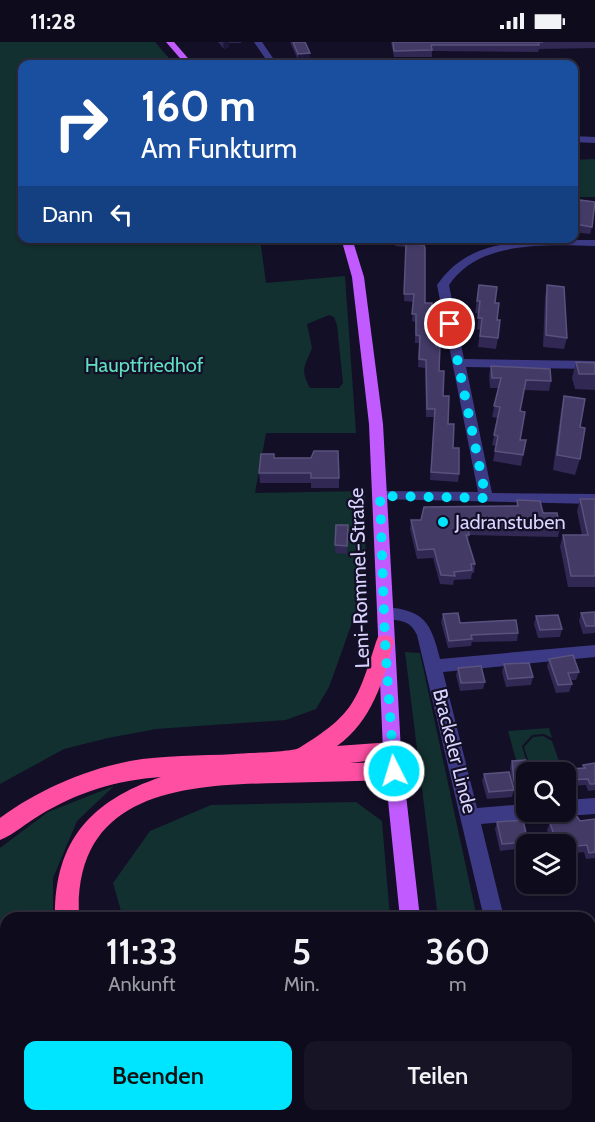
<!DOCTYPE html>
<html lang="de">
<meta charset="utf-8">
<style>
:root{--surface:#0e0b1c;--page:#171425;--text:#f1f3f6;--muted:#9b9ba3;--line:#2e2b3b;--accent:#00e5ff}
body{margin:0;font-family:Cabin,sans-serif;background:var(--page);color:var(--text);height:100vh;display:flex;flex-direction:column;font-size:22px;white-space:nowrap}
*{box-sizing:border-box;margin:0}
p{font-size:20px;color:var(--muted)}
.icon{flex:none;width:33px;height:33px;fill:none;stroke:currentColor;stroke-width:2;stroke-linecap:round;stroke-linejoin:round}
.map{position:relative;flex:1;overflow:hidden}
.side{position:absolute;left:0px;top:870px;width:596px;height:210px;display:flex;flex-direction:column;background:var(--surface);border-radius:18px 18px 0 0;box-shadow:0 2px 4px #0004,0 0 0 2px var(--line)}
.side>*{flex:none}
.guide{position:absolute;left:18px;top:18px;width:560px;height:183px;border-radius:12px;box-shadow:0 2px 4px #0004,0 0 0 2px var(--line);background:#1a4fa0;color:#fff;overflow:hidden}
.controls{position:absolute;left:516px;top:720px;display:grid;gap:12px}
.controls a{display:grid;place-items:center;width:60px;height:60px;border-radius:12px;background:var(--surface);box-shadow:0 2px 4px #0004,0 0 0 2px var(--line);font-size:30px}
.pin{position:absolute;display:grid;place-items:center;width:51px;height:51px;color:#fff;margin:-26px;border:3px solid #fff;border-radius:50%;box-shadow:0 2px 6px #0007}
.me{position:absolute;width:66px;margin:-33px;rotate:355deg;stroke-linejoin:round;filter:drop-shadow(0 0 4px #0008)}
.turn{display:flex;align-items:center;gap:21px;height:126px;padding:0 24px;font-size:27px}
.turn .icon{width:78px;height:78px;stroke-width:2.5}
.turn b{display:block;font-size:42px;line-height:51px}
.then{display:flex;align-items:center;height:57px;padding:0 24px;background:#0003;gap:12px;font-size:22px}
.eta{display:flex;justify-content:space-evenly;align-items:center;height:102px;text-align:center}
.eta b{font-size:36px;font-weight:600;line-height:42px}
.primary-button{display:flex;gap:12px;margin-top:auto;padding:12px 24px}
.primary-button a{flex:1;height:69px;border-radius:12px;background:var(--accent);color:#111;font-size:24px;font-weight:600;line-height:69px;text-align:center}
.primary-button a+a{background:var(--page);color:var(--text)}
.status{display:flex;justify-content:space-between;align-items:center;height:42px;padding:0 30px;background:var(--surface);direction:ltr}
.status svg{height:16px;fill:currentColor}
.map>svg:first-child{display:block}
.green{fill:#12302f;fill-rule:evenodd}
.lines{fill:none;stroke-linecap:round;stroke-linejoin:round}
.minor{fill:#3d3a85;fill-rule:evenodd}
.major{fill:#c25bff;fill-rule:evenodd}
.highway{fill:#ff4fa3;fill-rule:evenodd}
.wall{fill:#312854}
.shaded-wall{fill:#1d163a}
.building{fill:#433a66;stroke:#5a527e;stroke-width:1.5}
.route{stroke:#00e5ff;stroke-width:10;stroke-dasharray:0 18}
.poi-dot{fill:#00e5ff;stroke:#130f26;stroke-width:2}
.labels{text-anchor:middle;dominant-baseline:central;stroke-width:4.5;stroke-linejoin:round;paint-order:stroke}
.park-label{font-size:20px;fill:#5fe0c0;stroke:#130f26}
.poi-label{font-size:20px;fill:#d9d4ff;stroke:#130f26;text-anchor:start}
.street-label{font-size:20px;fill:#d9d4ff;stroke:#130f26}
</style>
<div class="status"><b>11:28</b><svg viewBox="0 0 49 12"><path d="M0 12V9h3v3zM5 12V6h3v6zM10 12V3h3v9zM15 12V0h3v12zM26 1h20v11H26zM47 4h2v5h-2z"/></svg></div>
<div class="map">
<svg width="595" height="1080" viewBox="0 0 595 1080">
<rect width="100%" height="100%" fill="#130f26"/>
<g class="green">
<path d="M0 0H155L174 22H22V196L260 197 266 241 345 234 356 391H266L255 451 365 449 366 542 329 645 316 667 286 678 156 687 108 696 64 707 0 742ZM329 273 334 275 337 283 343 341 339 346H310C299 326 306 323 312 306L307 282Z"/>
<path d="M595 117V155H573V118Z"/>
<path d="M405 610 420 611 477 876H438Z"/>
<path d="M549 686 552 696 544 692 532 693 522 704 528 724 518 725 508 689Z"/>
<path d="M543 694 552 699 561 725 554 722 549 727 550 730C530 731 530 724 524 705L533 695Z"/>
<path d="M114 744 77 779 53 836V876H6V929L0 927V806L48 770Z"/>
<path d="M356 760 382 779 390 876H123L113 841 150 789 211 763Z"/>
<path d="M0 1024 6 1026V1074H157L176 1080H0Z"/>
</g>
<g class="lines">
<g class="minor">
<path d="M254 0H262L277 22H269Z"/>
<path d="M573 94 595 95V101L573 100Z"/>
<path d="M556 198H595V204C547 203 479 198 449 243L464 317 595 319V327L466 325 492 451 595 452V462L375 457 373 454 375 451 380 449 478 450 437 243C466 201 509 200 556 198Z"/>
<path d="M385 565C424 568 431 580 440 617L595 603V615L443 630 477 766 526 762V770H538L535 776 529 778 481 782 504 876H484L417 593C409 575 396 580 380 575L377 571 380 567Z"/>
<path d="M595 756V772L566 774 559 770H566V758Z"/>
<path d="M595 960V980L590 981V961Z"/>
</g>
<g class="major">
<path d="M166 0H174L193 22H185Z"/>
<path d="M341 196H352L364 235 383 382 401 709 420 876H400L383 709 369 382 352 235Z"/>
<path d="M431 1074H453L455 1080H433Z"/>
</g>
<g class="highway">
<path d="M385 593 392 595 394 600C383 639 372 679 337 704L392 700 399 703 402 709 399 715 350 721 394 720 401 723 404 729 401 735 394 738C356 739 317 740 279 741 182 743 73 750 79 876H55C54 800 90 759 161 735 117 738 78 750 40 773 26 781 15 792 0 798V776C38 748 84 728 130 719 163 713 200 714 235 712 246 711 292 710 299 706 353 673 357 660 376 600L378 595Z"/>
<path d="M0 942 6 943V967L0 966Z"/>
<path d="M0 981 6 983V1007L0 1005Z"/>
<path d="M228 1074H268L270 1080H231Z"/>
<path d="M336 1074H375L377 1080H339Z"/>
</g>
</g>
<g class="wall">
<path d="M218 0H241V1H229V5L224 7Z"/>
<path d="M290 0H305L310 17 298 18Z"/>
<path d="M391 0H595V6L539 7 538 10 432 9V15H394Z"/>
<path d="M580 158 592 185 590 192 573 190Z"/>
<path d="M396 196H410V202L436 304 439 329 448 382 453 406 459 432 458 440 430 438 434 375H426L425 326 418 325 419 301H415V280L412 279 414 260 404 259 406 205 395 204Z"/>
<path d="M479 243 495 261 498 296 496 307 478 305 480 288 477 287 479 271H475Z"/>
<path d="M547 243 567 296 564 307 543 305 545 255Z"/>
<path d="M576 320 595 321V348L575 347 572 336Z"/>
<path d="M491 324 551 339 549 349 524 348 520 369V398H526L521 424 493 419 496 404 492 403 498 376 492 375 498 346H490L489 334Z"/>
<path d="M564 354 580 385V417L575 433 553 428 561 369Z"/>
<path d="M274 416 339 436V446H311V441H260L259 431Z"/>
<path d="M580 457H595V545H568L560 504 563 493H582L577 469Z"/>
<path d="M517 458 543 471 560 486 558 495 469 493 468 499 475 522 474 531H472L471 537 454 538 453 543 440 542 433 516 417 517 410 487 411 478H421L516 464Z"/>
<path d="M336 483H348L347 512 335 511Z"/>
<path d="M595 570V591L583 592 579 579 581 571Z"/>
<path d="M443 572 460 581 518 591 517 599 472 600 471 604 448 606 441 580Z"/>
<path d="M536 574 562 587 560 595 538 596 534 582Z"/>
<path d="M549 617 579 630 576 638H570L572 642 569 650 556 651 547 624Z"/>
<path d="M504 622 533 635 531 643 506 645 502 630Z"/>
<path d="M458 626 485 640 483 647 460 649 456 633Z"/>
<path d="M512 719 529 725 534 729 582 726 583 723 595 721V748L588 749 586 743 566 744V730H526V743L513 745 514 748 512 755 487 757 482 739 484 732 512 740 510 726Z"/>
<path d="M555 771 580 779 595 777V816L586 817 584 810 566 812V802H552L547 788 550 781 554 780 553 778Z"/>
<path d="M497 780 528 800 527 802H526V806L500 809 495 787Z"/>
<path d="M595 886V942H593L590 929V887Z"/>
<rect x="590" y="1000" width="5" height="37"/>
</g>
<g class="shaded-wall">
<path d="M226 0H229V5L224 7 223 1Z"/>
<path d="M310 11V17L298 18V12Z"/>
</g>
<g class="building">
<path d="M293 0H305L310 11 298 12Z"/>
<path d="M393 0H543H538L539 3H431L432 8 394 9Z"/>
<path d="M580 158 595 160 592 185 575 182Z"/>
<path d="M396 196H410V201L395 200Z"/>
<path d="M406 202 424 203 425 206V261H432L430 283H435L436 304H440L439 329H444L443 354H449L448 382H454L453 406H459V432L431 430 435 367H427L426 318 419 317 420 294 416 293V272H412L414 252H404Z"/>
<path d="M479 243 497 245 495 261H499L497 278H500L498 296 480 294 482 276H478L480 259H477Z"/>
<path d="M547 243 564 245 567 296 546 293Z"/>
<path d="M576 320 595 321V332H579Z"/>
<path d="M491 324 550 327 551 339 526 338 520 369 525 370 520 398H526L523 413 495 409 498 394 494 393 500 365 494 364 501 336H492Z"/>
<path d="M564 354 585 357 580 385 585 386 580 417 557 413Z"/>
<path d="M314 409H338L339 436H311V431H259L261 412H274V416H311Z"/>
<path d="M580 457H595V534H571L563 493H588Z"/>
<path d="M517 458 540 459 543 471H557L560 486 468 484 469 493H466L475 522H471L472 528 454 530 455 534 441 533 434 507 418 508 411 478H421L424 465 518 464Z"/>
<path d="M336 483H348L347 504 335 503Z"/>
<path d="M595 570V584H586L581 571Z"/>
<path d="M458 571 460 581 516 578 518 591 471 593 472 597 449 599 443 572Z"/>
<path d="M558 573 562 587 540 588 536 574Z"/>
<path d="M573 613 579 630 568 631 572 642 558 643 549 617Z"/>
<path d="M529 621 533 635 508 637 504 622Z"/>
<path d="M481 624 485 640 461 641 458 626Z"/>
<path d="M526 718 529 725 533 724 534 729 585 726 583 723 595 721V742H590L588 737 566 738V730H526V737L514 739 512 719Z"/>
<path d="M509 730 514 748 489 750 484 732Z"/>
<path d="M573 769 580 779 595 777V810L589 811 587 803 566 805V802H557L550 781 558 780 555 771Z"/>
<path d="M523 778 528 800 502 802 497 780Z"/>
<path d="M595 886V934L591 922H590V887Z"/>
<path d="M590 1000H595V1032L590 1033Z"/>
</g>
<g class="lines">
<path class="route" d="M394 729 385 600 380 454 486 456 450 282"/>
</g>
<circle class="poi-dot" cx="443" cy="480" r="6"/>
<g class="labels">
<g class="park-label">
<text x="144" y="323">Hauptfriedhof</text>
</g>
<g class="poi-label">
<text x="455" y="480">Jadranstuben</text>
</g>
<g class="street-label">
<text transform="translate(359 536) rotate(-92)">Leni-Rommel-Straße</text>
<text transform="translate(455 709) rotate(76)">Brackeler Linde</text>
</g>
</g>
</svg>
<div class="controls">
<a><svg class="icon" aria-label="search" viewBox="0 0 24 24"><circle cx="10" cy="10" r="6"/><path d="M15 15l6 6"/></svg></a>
<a><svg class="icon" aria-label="layers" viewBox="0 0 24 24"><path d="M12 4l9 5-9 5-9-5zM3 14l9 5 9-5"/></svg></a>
</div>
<div class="pin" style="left:450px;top:282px;background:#d93025"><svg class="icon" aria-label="arrive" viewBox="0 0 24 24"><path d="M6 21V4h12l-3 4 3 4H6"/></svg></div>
<svg class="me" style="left:394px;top:729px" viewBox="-20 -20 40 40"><circle r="17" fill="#00e5ff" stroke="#fff" stroke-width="3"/><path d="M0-11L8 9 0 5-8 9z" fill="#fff"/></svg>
<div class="guide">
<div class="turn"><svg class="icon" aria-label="right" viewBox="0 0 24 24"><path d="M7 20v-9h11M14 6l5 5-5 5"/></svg><div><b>160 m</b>Am Funkturm</div></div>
<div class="then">Dann<svg class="icon" aria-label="left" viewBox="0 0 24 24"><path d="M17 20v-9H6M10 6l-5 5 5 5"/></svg></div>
</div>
<section class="side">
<div class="eta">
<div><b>11:33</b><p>Ankunft</p></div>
<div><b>5</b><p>Min.</p></div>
<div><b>360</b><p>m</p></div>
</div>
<div class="primary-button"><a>Beenden</a><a>Teilen</a></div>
</section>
</div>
